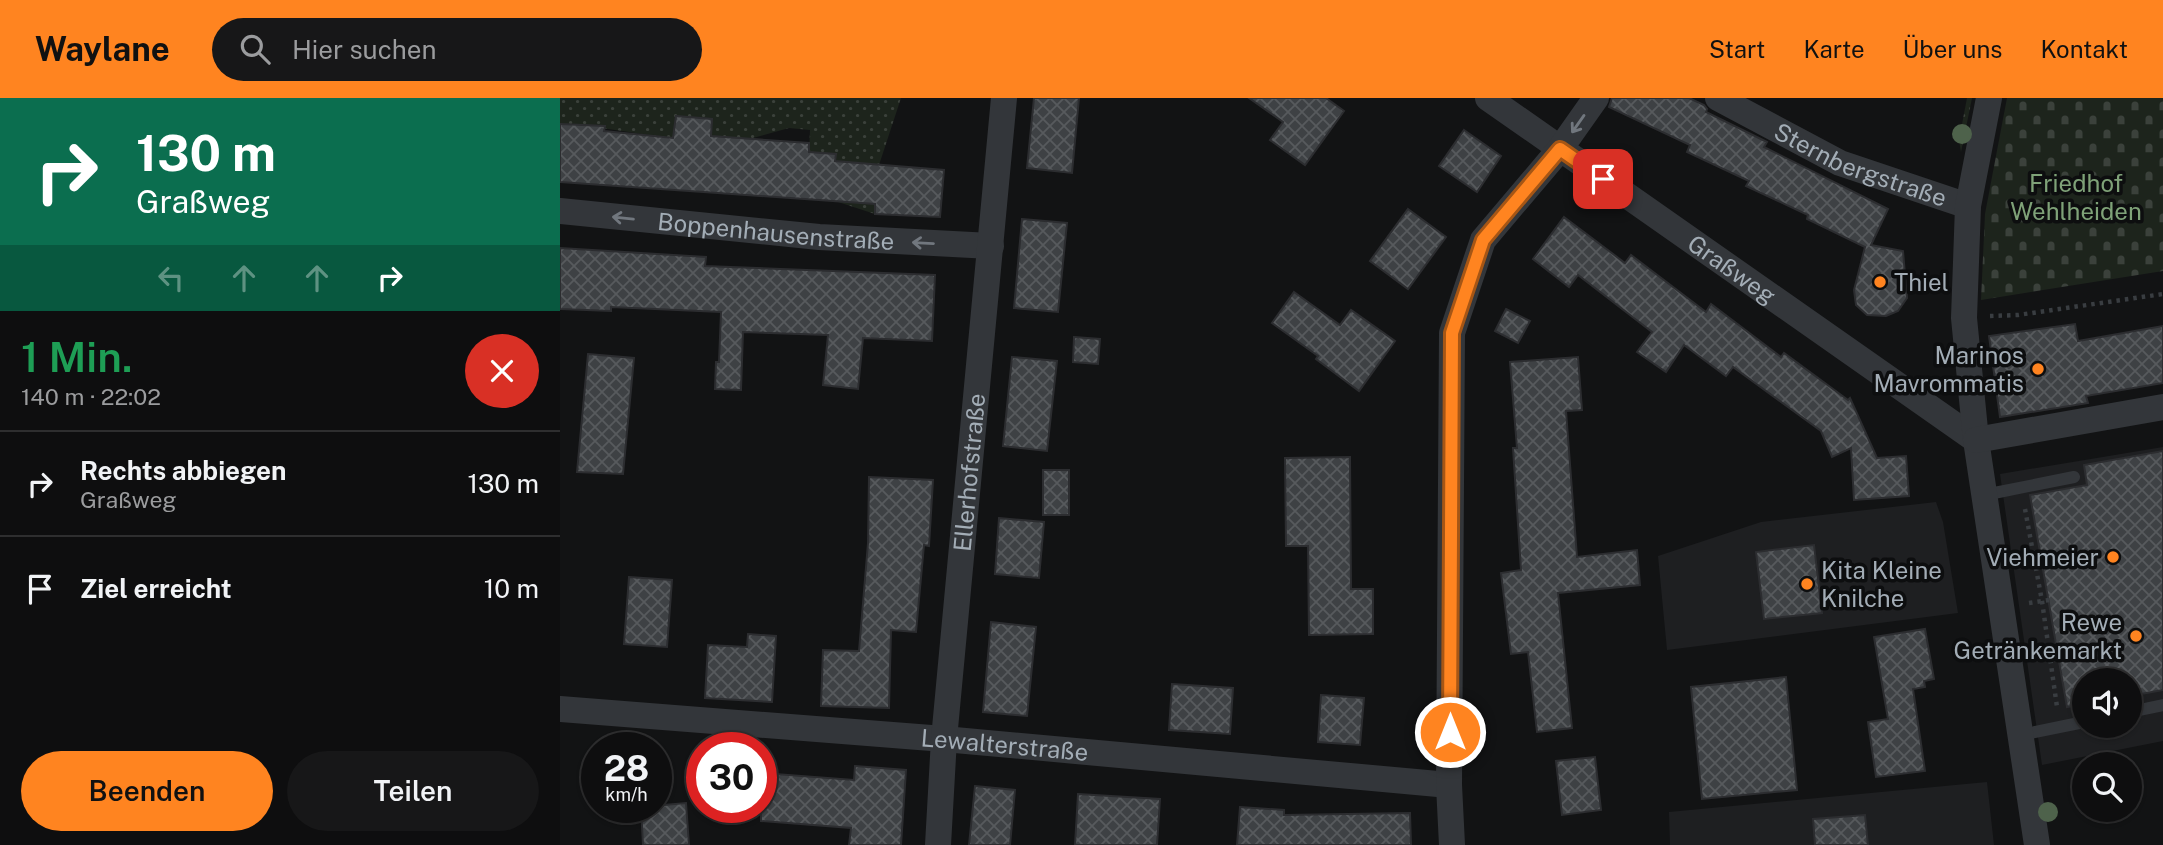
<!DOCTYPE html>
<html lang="de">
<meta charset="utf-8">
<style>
:root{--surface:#0e0e0f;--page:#171718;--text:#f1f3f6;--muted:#9b9c9e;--line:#2e2e2f;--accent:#ff8420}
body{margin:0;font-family:"Public Sans",sans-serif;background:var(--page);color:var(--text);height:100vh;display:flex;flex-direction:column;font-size:26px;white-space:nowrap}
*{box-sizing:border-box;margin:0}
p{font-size:23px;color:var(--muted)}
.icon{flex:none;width:38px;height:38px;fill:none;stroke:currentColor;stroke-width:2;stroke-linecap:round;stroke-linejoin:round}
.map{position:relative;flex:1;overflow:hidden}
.panel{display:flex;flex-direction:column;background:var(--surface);width:560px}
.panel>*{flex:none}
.banner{background:#0b6e4f;color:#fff;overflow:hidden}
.tools{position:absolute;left:1512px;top:570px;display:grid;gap:14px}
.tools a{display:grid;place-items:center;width:70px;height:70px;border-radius:50%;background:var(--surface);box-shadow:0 2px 5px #0004,0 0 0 2px var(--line);font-size:35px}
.speed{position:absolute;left:21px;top:634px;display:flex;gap:14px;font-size:35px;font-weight:700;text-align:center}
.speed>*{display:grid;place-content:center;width:91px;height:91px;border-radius:50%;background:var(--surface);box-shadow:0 2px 5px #0004,0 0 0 2px var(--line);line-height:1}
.speed small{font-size:18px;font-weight:400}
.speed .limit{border:10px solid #d22;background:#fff;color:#111}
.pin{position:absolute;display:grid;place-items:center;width:60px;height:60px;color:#fff;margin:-30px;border-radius:14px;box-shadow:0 4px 10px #0006}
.me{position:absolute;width:77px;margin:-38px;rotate:0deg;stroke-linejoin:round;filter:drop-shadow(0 0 5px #0008)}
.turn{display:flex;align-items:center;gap:24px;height:147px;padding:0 21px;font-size:32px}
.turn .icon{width:91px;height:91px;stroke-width:2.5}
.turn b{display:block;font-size:49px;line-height:60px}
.lanes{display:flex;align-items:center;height:66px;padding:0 21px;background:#0003;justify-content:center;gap:35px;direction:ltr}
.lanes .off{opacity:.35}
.round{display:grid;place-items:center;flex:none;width:74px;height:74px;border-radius:37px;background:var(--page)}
.overview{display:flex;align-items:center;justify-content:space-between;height:119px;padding:0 21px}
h1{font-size:42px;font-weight:600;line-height:52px;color:#1e9e55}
.cta{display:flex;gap:14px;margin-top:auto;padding:14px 21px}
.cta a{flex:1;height:80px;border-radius:42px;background:var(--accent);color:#111;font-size:28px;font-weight:600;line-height:80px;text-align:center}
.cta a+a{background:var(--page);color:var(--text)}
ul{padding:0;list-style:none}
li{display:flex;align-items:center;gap:21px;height:105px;padding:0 21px;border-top:2px solid var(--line)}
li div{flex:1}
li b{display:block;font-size:26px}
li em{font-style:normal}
header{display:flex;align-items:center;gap:42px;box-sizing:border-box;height:98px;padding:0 35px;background:var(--accent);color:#111}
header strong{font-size:33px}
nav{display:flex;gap:38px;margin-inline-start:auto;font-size:24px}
.search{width:490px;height:63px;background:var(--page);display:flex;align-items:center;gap:18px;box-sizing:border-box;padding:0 24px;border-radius:38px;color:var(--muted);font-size:26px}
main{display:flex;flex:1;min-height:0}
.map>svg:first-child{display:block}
.built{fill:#1e1f21;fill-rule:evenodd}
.green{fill:url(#green-dots)}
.cemetery{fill:url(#cemetery-stones)}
.building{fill:url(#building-cross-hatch);stroke:#2c2d30;stroke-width:2}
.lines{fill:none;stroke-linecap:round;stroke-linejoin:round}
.path{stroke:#393d41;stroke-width:4.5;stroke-dasharray:3.5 5;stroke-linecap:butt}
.service{stroke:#33363a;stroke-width:12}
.minor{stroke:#33363a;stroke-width:26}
.tree{fill:#4e624b}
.oneway{stroke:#71777e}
.route-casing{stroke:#a65615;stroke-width:18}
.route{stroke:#ff8420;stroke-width:12}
.poi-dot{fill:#ff8420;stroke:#0d0e0f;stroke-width:2.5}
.labels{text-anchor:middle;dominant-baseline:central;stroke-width:7;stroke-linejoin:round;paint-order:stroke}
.street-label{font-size:24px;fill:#a3adb6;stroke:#0d0e0f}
.park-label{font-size:24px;fill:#7fa278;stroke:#0d0e0f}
.poi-label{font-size:24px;fill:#a3adb6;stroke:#0d0e0f;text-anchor:end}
</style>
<header>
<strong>Waylane</strong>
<div class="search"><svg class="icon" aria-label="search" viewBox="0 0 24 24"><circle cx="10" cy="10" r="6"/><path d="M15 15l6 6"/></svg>Hier suchen</div>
<nav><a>Start</a><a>Karte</a><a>Über uns</a><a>Kontakt</a></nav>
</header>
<main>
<section class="panel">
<div class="banner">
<div class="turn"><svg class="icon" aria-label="right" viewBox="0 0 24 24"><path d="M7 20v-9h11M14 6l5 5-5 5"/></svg><div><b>130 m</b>Graßweg</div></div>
<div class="lanes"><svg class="icon off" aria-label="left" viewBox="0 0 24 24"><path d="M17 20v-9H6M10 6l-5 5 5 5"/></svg><svg class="icon off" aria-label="ahead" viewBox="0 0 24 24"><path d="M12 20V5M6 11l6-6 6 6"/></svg><svg class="icon off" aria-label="ahead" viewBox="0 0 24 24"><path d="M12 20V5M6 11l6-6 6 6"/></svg><svg class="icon" aria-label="right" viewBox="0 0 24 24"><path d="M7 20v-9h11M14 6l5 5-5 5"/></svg></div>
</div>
<div class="overview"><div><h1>1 Min.</h1><p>140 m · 22:02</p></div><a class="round" style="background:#d93025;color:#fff"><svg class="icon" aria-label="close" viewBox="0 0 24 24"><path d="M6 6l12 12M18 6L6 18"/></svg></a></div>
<ul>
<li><svg class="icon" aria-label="right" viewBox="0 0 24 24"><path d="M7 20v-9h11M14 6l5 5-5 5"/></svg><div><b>Rechts abbiegen</b><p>Graßweg</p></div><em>130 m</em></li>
<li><svg class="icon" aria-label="arrive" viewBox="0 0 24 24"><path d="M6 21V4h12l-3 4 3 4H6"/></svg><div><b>Ziel erreicht</b></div><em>10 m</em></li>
</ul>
<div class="cta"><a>Beenden</a><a>Teilen</a></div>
</section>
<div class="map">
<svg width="1603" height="747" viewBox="0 0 1603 747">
<defs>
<pattern id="green-dots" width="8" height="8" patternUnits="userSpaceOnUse" patternTransform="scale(1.75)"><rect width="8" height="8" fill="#1d241c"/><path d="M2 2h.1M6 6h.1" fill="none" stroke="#3b413b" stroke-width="1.8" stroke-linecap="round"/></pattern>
<pattern id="cemetery-stones" width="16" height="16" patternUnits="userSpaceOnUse" patternTransform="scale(1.75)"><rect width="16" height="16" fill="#1d241c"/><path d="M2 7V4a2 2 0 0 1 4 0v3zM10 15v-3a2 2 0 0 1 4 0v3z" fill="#3b413b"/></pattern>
<pattern id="building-cross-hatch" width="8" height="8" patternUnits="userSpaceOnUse" patternTransform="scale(1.75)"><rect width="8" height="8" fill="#3e4144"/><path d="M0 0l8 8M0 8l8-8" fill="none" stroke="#575a5d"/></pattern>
</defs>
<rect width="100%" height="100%" fill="#121314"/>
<g class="built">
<path d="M1603 349V643L1482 667 1440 376ZM1524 583H1570V628H1524Z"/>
<path d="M1376 404 1383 424 1398 515 1107 552 1098 458 1201 424Z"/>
<path d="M1427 684 1434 747H1110L1109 714Z"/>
</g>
<g class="green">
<path d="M0 0H341L319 67 315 116 272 102 276 57 249 54 250 32 229 30 189 41 151 38 152 21 116 18 113 40C75 36 39 28 0 26Z"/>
<path d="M1407 0H1412L1401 54 1399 42Z"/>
</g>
<path class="cemetery" d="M1447 0H1603V173L1421 202 1425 116Z"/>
<g class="building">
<path d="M474 0H519L512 75 467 70Z"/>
<path d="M689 0H766L784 13 745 67 710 42 723 24Z"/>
<path d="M1052 0H1129L1144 7 1147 11 1146 14 1207 44 1204 49 1328 111 1311 147 1343 153 1347 200 1338 213 1326 218 1307 217 1296 207 1294 192 1305 149 1247 121 1248 117 1186 88 1189 83 1127 54 1130 47 1049 9Z"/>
<path d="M116 18 152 21 151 38 249 45V54L276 56 275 63 384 72 380 119 315 116V106L0 84V26L45 28 44 33 113 40Z"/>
<path d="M904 32 941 58 917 94 879 68Z"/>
<path d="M848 111 886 139 848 191 810 163Z"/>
<path d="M1004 119 1065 165 1071 157 1146 214 1151 206 1221 259 1224 255 1288 302 1290 300 1317 360 1346 358 1349 398 1294 402 1291 350 1272 359 1261 333 1173 269 1166 278 1124 247 1106 274 1077 254 1092 234 1018 177 1009 189 973 161Z"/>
<path d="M462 121 507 125 498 214 454 210Z"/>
<path d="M0 150 146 159 145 168 375 177 372 243 303 240 298 291 263 287 268 237 183 234 181 292 155 291 156 264H159L161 214 51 209V213L0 211Z"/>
<path d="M734 194 780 227 791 212 835 243 799 293 756 261 758 258 712 225Z"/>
<path d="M946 211 970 223 958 245 935 233Z"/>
<path d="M1515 226 1518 243 1603 228V285L1526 298 1528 305 1440 319 1429 238Z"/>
<path d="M514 239 540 241 538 266 513 264Z"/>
<path d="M28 256 74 260 63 376 17 374Z"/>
<path d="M452 259 497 263 487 353 443 348Z"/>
<path d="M1018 259 1022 312 1006 313 1017 459 1077 452 1080 487 998 495 1012 630 977 634 968 554 951 556 941 475 961 472 953 350H957L950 264Z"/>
<path d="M1603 353V592L1570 598V583H1524V606L1507 609 1470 397 1527 387 1524 367Z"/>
<path d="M790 359 791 491H813V536L749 537 748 448H726L725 360Z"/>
<rect x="483" y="372" width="26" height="45"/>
<path d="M309 379 373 382 369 448 364 447 356 534 331 532 329 610 261 608 263 552 299 553 308 445Z"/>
<path d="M439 420 484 424 479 480 435 476Z"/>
<path d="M1254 447 1262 515 1204 521 1196 454Z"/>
<path d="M69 479 112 482 107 549 64 546Z"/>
<path d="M431 524 476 529 467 618 423 614Z"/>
<path d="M1365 531 1374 581 1364 583 1365 589 1353 591 1365 673 1316 679 1308 624 1328 621 1314 539Z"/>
<path d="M188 536 216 538 212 604 145 600 148 547 187 549Z"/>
<path d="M1226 579 1237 692 1142 701 1131 589Z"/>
<path d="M612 586 673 590 670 636 609 632Z"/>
<path d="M761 597 804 600 800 647 758 644Z"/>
<path d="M1035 659 1041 712 1002 717 996 663Z"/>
<path d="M295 668 346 672 341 747H289L291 730 201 723V675L294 682Z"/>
<path d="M415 688 455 692 450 747H409Z"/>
<path d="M518 696 600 701 597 747H515Z"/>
<path d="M126 705 129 747H83L81 709Z"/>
<path d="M680 709 724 712V717L850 715 851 747H677Z"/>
<path d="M1305 717 1308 747H1255L1253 721Z"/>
</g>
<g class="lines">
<g class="path">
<path d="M1430 218 1458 217 1603 196"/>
<path d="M1465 411 1482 503 1497 609"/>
<path d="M1469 505 1489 502"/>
</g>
<g class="service">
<path d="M1424 397 1514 379"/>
<path d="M1570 614 1603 607"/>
<path d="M1461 637 1524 624"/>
</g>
<g class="minor">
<path id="s1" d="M928 0 1416 342"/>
<path id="s2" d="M1158 0 1280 65 1408 108"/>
<path d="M1429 0 1408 108 1404 220 1416 342 1477 747"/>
<path id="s3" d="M0 113 259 139 431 148"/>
<path d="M1416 342 1603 309"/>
<path id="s4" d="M0 611 384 641 889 687"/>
<path id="s5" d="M378 747 384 641 444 0"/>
<path d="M892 747 889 687 892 235 923 142 1000 51 1036 0"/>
</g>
</g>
<g class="tree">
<circle cx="1402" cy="36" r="10"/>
<circle cx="1488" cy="714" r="10"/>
</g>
<defs><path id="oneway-shaft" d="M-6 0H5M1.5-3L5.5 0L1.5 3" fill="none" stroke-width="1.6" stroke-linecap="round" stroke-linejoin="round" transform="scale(1.75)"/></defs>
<g class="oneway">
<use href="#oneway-shaft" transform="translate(1018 26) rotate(125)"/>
<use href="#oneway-shaft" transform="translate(63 120) rotate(-174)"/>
<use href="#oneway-shaft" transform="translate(363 145) rotate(-177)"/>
</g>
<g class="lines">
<defs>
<path id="route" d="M890 634 892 235 923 142 1000 51 1043 81"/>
</defs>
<use href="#route" class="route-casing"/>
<use href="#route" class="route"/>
</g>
<g class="poi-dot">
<circle cx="1320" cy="184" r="7"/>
<circle cx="1478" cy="271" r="7"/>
<circle cx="1553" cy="459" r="7"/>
<circle cx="1247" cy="486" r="7"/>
<circle cx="1576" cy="538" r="7"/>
</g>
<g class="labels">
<g class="street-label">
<text stroke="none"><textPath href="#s2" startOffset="158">Sternbergstraße</textPath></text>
<text stroke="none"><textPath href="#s3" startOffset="217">Boppenhausenstraße</textPath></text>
<text stroke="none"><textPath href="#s1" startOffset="298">Graßweg</textPath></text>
<text stroke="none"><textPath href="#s5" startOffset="374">Ellerhofstraße</textPath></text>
<text stroke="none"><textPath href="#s4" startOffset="446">Lewalterstraße</textPath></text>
</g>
<g class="park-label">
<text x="1516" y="85">Friedhof<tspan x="1516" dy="28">Wehlheiden</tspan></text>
</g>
<g class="poi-label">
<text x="1334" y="184" text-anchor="start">Thiel</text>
<text x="1464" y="257">Marinos<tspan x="1464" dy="28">Mavrommatis</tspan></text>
<text x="1539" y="459">Viehmeier</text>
<text x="1261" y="472" text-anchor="start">Kita Kleine<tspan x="1261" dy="28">Knilche</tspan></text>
<text x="1562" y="524">Rewe<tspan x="1562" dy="28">Getränkemarkt</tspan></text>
</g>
</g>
</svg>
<div class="tools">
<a><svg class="icon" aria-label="sound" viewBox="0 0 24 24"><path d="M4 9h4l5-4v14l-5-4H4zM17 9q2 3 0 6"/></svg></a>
<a><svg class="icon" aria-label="search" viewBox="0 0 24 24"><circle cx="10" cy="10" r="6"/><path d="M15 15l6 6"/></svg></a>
</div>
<div class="speed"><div>28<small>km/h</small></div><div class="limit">30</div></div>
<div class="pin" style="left:1043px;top:81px;background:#d93025"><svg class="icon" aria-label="arrive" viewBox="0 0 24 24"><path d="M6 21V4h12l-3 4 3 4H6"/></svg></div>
<svg class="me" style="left:890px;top:634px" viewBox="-20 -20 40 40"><circle r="17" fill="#ff8420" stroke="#fff" stroke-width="3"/><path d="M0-11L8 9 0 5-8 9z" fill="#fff"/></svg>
</div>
</main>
